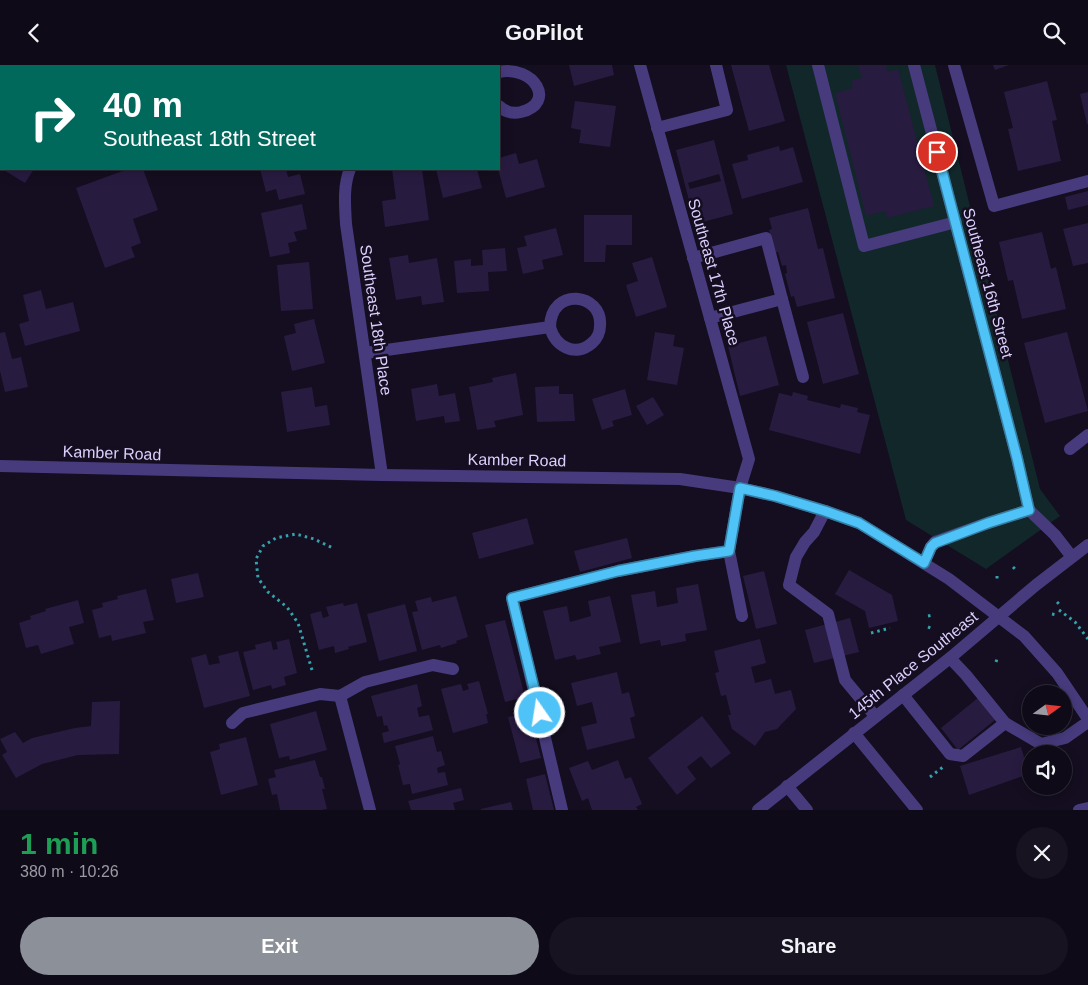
<!DOCTYPE html>
<meta charset="utf-8">
<style>
:root{--surface:#0f0a18;--page:#181321;--text:#f1f3f6;--muted:#9b9aa2;--line:#2f2b37;--accent:#8c9099}
body{margin:0;font-family:Arial,sans-serif;background:var(--page);color:var(--text);height:100vh;display:flex;flex-direction:column;font-size:19px;white-space:nowrap}
*{box-sizing:border-box;margin:0}
p{font-size:16px;color:var(--muted)}
.icon{flex:none;width:28px;height:28px;fill:none;stroke:currentColor;stroke-width:2;stroke-linecap:round;stroke-linejoin:round}
.map{position:relative;height:745px;overflow:hidden}
.side{display:flex;flex-direction:column;background:var(--surface);flex:1}
.side>*{flex:none}
.hud{position:absolute;left:0px;top:0px;width:500px;height:105px;box-shadow:0 2px 12px #0003,0 0 0 1px var(--line);background:#00695c;color:#fff;overflow:hidden}
.needle{width:32px;rotate:75deg}
.tools{position:absolute;left:1022px;top:620px;display:grid;gap:10px}
.tools a{display:grid;place-items:center;width:50px;height:50px;border-radius:50%;background:var(--surface);box-shadow:0 2px 12px #0003,0 0 0 1px var(--line);font-size:25px}
.pin{position:absolute;display:grid;place-items:center;width:42px;height:42px;color:#fff;margin:-21px;border:2px solid #fff;border-radius:50%;box-shadow:0 1px 5px #0007}
.me{position:absolute;width:55px;margin:-28px;rotate:347deg;stroke-linejoin:round;filter:drop-shadow(0 0 4px #0008)}
.turn{display:flex;align-items:center;gap:18px;height:105px;padding:0 20px;font-size:22px}
.turn .icon{width:65px;height:65px;stroke-width:2.5}
.turn b{display:block;font-size:35px;line-height:42px}
.round{display:grid;place-items:center;flex:none;width:52px;height:52px;border-radius:26px;background:var(--page)}
.headline{display:flex;align-items:center;justify-content:space-between;height:85px;padding:0 20px}
h1{font-size:30px;font-weight:700;line-height:38px;color:#1e9e55}
.cta{display:flex;gap:10px;margin-top:auto;padding:10px 20px}
.cta a{flex:1;height:58px;border-radius:30px;background:var(--accent);color:#fff;font-size:20px;font-weight:700;line-height:58px;text-align:center}
.cta a+a{background:var(--page);color:var(--text)}
header{display:flex;justify-content:space-between;align-items:center;height:65px;padding:0 20px;background:var(--surface);font-size:22px;font-weight:700}
.map>svg:first-child{display:block}
.green{fill:#11272a}
.building{fill:#281b40;fill-rule:evenodd}
.lines{fill:none;stroke-linecap:round;stroke-linejoin:round}
.path{stroke:#33a3ad;stroke-width:3;stroke-dasharray:2.5 4;stroke-linecap:butt}
.minor{stroke:#473b7d;stroke-width:12}
.route-casing{stroke:#337fa1;stroke-width:12}
.route{stroke:#4fc3f7;stroke-width:9}
.labels{text-anchor:middle;dominant-baseline:central;stroke-width:5;stroke-linejoin:round;paint-order:stroke}
.street-label{font-size:16px;fill:#dbcffd;stroke:#140e20}
</style>
<header><svg class="icon" aria-label="back" viewBox="0 0 24 24"><path d="M15 5l-7 7 7 7"/></svg>GoPilot<svg class="icon" aria-label="search" viewBox="0 0 24 24"><circle cx="10" cy="10" r="6"/><path d="M15 15l6 6"/></svg></header>
<div class="map">
<svg width="1088" height="745" viewBox="0 0 1088 745">
<rect width="100%" height="100%" fill="#140e20"/>
<path class="green" d="M786 0H935L1040 424 1060 451 986 504 906 455Z"/>
<g class="building">
<path d="M569 0H612L614 10 574 21Z"/>
<path d="M731 0H769L785 56 749 66Z"/>
<path d="M858 0H886L888 7 898 4 934 141 887 153 885 146 866 151 835 28 853 23 851 16 862 13Z"/>
<path d="M993 0H1009L995 5Z"/>
<path d="M1047 16 1057 55 1052 56 1061 96 1018 106 1008 64 1013 63 1004 27Z"/>
<path d="M1088 27V59H1087L1080 29Z"/>
<path d="M575 36 616 41 610 82 579 78 581 65 571 63Z"/>
<path d="M714 75 733 149 695 159 676 85ZM719 109 721 116 690 124 688 118Z"/>
<path d="M779 81 780 86 793 82 803 117 742 134 732 99 748 95 747 90Z"/>
<path d="M516 88 519 99 537 94 545 122 506 133 498 104H499V93Z"/>
<path d="M2 104H34L25 118Z"/>
<path d="M128 104H143L158 145 133 154 141 178 131 182 135 192 105 203 76 123Z"/>
<path d="M260 104H286L288 112 300 109 305 129 279 135 276 124 266 127Z"/>
<path d="M392 104H422L429 155 385 162 382 136 396 134Z"/>
<path d="M436 104H477L482 123 443 133Z"/>
<path d="M1088 126V140L1068 145 1065 132Z"/>
<path d="M302 139 307 164 294 167 297 176 288 178 290 188 270 192 261 148Z"/>
<path d="M808 143 818 184 823 183 835 233 797 242 794 231 791 232 785 209 787 208 786 200 782 201 778 187 775 188 769 165 772 164 769 153Z"/>
<path d="M584 150H632V180H606L605 197H584Z"/>
<path d="M1088 158V198L1073 201 1063 164Z"/>
<path d="M556 163 563 190 542 195 544 204 523 209 517 183 527 181 524 171Z"/>
<path d="M1042 167 1051 204 1056 202 1066 244 1022 254 1013 215 1008 216 999 177Z"/>
<path d="M505 183 507 206 488 207 489 226 457 228 454 196 471 194V201L483 200 482 185Z"/>
<path d="M408 190 409 198 437 193 444 237 422 240 421 231 396 235 389 193Z"/>
<path d="M652 192 667 242 636 252 626 220 638 216 632 198Z"/>
<path d="M309 197 313 244 281 246 277 200Z"/>
<path d="M41 225 46 244 73 237 80 266 25 281 19 259 29 256 23 230Z"/>
<path d="M843 248 859 309 823 319 807 257Z"/>
<path d="M314 254 325 298 292 306 284 271 296 268 294 259Z"/>
<path d="M5 267 12 294 21 292 28 322 5 327 0 306V268Z"/>
<path d="M655 267 675 270 673 281 684 283 677 320 647 315Z"/>
<path d="M1067 267 1088 346 1045 358 1024 278Z"/>
<path d="M766 271 779 320 740 331 728 281Z"/>
<path d="M516 308 523 350 494 356 496 362 477 365 469 322 493 317 492 313Z"/>
<path d="M437 319 439 331 455 328 460 356 445 358 444 351 416 356 411 324Z"/>
<path d="M559 321V329H573L575 356 537 357 535 322Z"/>
<path d="M312 322 315 342 327 340 330 360 287 367 281 327Z"/>
<path d="M625 324 632 350 612 356 614 361 602 365 592 334Z"/>
<path d="M793 327 808 331 807 335 840 343 841 339 858 343 857 347 870 350 860 389 769 365 779 328 792 331Z"/>
<path d="M653 332 664 350 647 360 636 341Z"/>
<path d="M527 453 534 479 479 494 472 468Z"/>
<path d="M627 473 632 493 580 507 574 486Z"/>
<path d="M849 505 892 530 898 556 869 563 865 546 835 529Z"/>
<path d="M764 506 777 559 756 564 743 511Z"/>
<path d="M198 508 204 532 176 538 171 514Z"/>
<path d="M698 519 707 565 685 569 686 576 661 581 660 575 640 579 631 530 655 526 657 542 678 538 676 523Z"/>
<path d="M146 524 154 555 143 557 146 568 112 576 111 570 99 573 92 545 103 542 102 538 118 534 117 531Z"/>
<path d="M456 531 468 572 456 576 457 578 441 583 440 580 422 585 412 547 418 546 415 536 431 532 432 537Z"/>
<path d="M610 531 621 577 599 582 601 589 577 595 575 590 555 595 543 546 567 541 570 557 591 551 588 536Z"/>
<path d="M78 535 84 558 69 562 74 579 41 589 38 580 26 583 19 558 31 554 30 551 46 546 45 544Z"/>
<path d="M343 538 344 541 357 538 367 577 348 582 349 584 335 588 334 581 319 585 310 549 321 546 323 553 329 551 326 542Z"/>
<path d="M405 539 417 586 379 596 367 549Z"/>
<path d="M850 553 859 587 814 598 805 565Z"/>
<path d="M505 555 525 632 505 637 485 560Z"/>
<path d="M289 574 297 608 284 612 286 620 272 624 271 620 253 625 243 587 256 584 255 580 271 576 273 585 278 584 276 577Z"/>
<path d="M760 574 766 598 751 602 755 618 771 614 775 629 791 625 796 644 777 664 765 667 755 681 732 664 728 650H731L726 630 721 631 715 608 719 607 714 586Z"/>
<path d="M238 586 250 631 204 643 191 593 206 589 209 600 220 598 218 591Z"/>
<path d="M617 607 622 629 629 627 635 651 630 653 635 673 587 685 581 662 597 658 592 637 577 641 571 618Z"/>
<path d="M479 616 488 649H486L488 658 453 668 441 624 461 619 463 626 469 624 467 619Z"/>
<path d="M417 619 422 641 417 643 419 652 429 650 433 665 384 678 382 668 389 666 387 660 384 661 382 651 377 652 371 631Z"/>
<path d="M979 632 996 654 958 685 941 663Z"/>
<path d="M120 636 119 689 78 690 42 699 16 713 2 690 7 687 0 674 15 667 23 678 32 673 75 663 91 661 92 637Z"/>
<path d="M316 646 327 685 290 695 289 691 279 693 270 659Z"/>
<path d="M529 647 541 693 520 698 508 652Z"/>
<path d="M702 651 731 688 711 703 701 691 687 702 696 714 677 730 648 693Z"/>
<path d="M433 671 437 687 441 686 445 700 437 703 438 708 445 707 448 720 412 729 410 719 403 720 398 700 400 699 395 681Z"/>
<path d="M246 672 258 720 221 730 210 687 220 684 219 679Z"/>
<path d="M1021 682 1029 709 969 730 960 701Z"/>
<path d="M315 695 320 712H322L325 724H322L327 744 321 745H280L277 729 272 730 268 714 276 712 274 705Z"/>
<path d="M618 695 625 714 631 712 642 739 636 742 638 745H592L588 733 582 736 569 703 588 696 592 705Z"/>
<path d="M545 709 554 745H533L526 714Z"/>
<path d="M461 723 464 735 453 738 455 745H411L408 736Z"/>
<path d="M511 737 513 745H481V744Z"/>
</g>
<g class="lines">
<g class="path">
<path d="M446 0V1"/>
<path d="M1013 502 1016 505"/>
<path d="M997 511V514"/>
<path d="M1057 537 1060 540"/>
<path d="M1059 545 1075 557 1088 574"/>
<path d="M1052 549 1057 550"/>
<path d="M928 551 933 550"/>
<path d="M928 562 933 564"/>
<path d="M871 568 890 563"/>
<path d="M996 597 998 591"/>
<path d="M312 605 298 558 287 542 268 527 258 513 256 494 263 481 276 473 296 469 314 474 333 483"/>
<path d="M930 712 943 702"/>
</g>
<g class="minor">
<path d="M640 0 749 394 740 423 729 486"/>
<path d="M818 0 864 181 956 157"/>
<path d="M914 0 1017 393 1029 445"/>
<path d="M954 0 994 141 1088 116"/>
<path d="M95 1 99 0"/>
<path d="M499 7C534 0 557 38 521 47 512 49 505 47 499 41"/>
<path d="M0 27 1 26"/>
<path d="M657 63 727 45 716 0"/>
<path d="M350 104C343 121 345 140 346 159L382 410"/>
<path d="M693 193 766 173 782 234 710 253"/>
<path d="M782 234 803 312"/>
<path d="M365 288 550 262C555 281 575 293 592 278 597 274 600 267 600 261 603 228 551 221 550 262"/>
<path d="M1070 384 1088 370"/>
<path d="M0 401 382 410 680 414 740 423 775 431 825 446 859 458 949 514 1024 571 1057 608 1088 654"/>
<path d="M825 446 814 467 805 477 796 492 789 520 828 549 845 615 875 651"/>
<path d="M924 498 931 482 935 477 988 458 1029 445 1055 470 1072 492"/>
<path d="M950 593 966 610 1005 658 1041 679 1065 673 1088 657"/>
<path d="M903 630 950 689 963 691 1005 658"/>
<path d="M340 631 370 745"/>
<path d="M232 658 243 648 320 629 340 631 365 617 433 600 453 604"/>
<path d="M854 668 917 745"/>
<path d="M787 721 807 745"/>
<path d="M562 745 512 533 618 506 695 491 729 486 742 551"/>
<path d="M758 745 950 593 1036 520 1088 480"/>
<path d="M1079 745 1088 743"/>
</g>
</g>
<g class="lines">
<defs>
<path id="route" d="M540 648 512 533 618 506 695 491 729 486 740 423 775 431 825 446 859 458 924 498 931 482 935 478 988 458 1029 445 1017 393 937 87"/>
</defs>
<use href="#route" class="route-casing"/>
<use href="#route" class="route"/>
</g>
<g class="labels">
<g class="street-label">
<text transform="translate(714 207) rotate(74)">Southeast 17th Place</text>
<text transform="translate(988 218) rotate(75)">Southeast 16th Street</text>
<text transform="translate(376 255) rotate(82)">Southeast 18th Place</text>
<text transform="translate(112 388) rotate(2)">Kamber Road</text>
<text transform="translate(517 395) rotate(1)">Kamber Road</text>
<text transform="translate(913 600) rotate(-39)">145th Place Southeast</text>
</g>
</g>
</svg>
<div class="tools">
<a><svg class="needle" viewBox="-14 -14 28 28"><path d="M0-13l5 13h-10z" fill="#e53935"/><path d="M0 13l5-13h-10z" fill="#9b9aa2"/></svg></a>
<a><svg class="icon" aria-label="sound" viewBox="0 0 24 24"><path d="M4 9h4l5-4v14l-5-4H4zM17 9q2 3 0 6"/></svg></a>
</div>
<div class="pin" style="left:937px;top:87px;background:#d93025"><svg class="icon" aria-label="arrive" viewBox="0 0 24 24"><path d="M6 21V4h12l-3 4 3 4H6"/></svg></div>
<svg class="me" style="left:540px;top:648px" viewBox="-20 -20 40 40"><circle r="17" fill="#4fc3f7" stroke="#fff" stroke-width="3"/><path d="M0-11L8 9 0 5-8 9z" fill="#fff"/></svg>
<div class="hud">
<div class="turn"><svg class="icon" aria-label="right" viewBox="0 0 24 24"><path d="M7 20v-9h11M14 6l5 5-5 5"/></svg><div><b>40 m</b>Southeast 18th Street</div></div>
</div>
</div>
<section class="side">
<div class="headline"><div><h1>1 min</h1><p>380 m · 10:26</p></div><a class="round"><svg class="icon" aria-label="close" viewBox="0 0 24 24"><path d="M6 6l12 12M18 6L6 18"/></svg></a></div>
<div class="cta"><a>Exit</a><a>Share</a></div>
</section>
